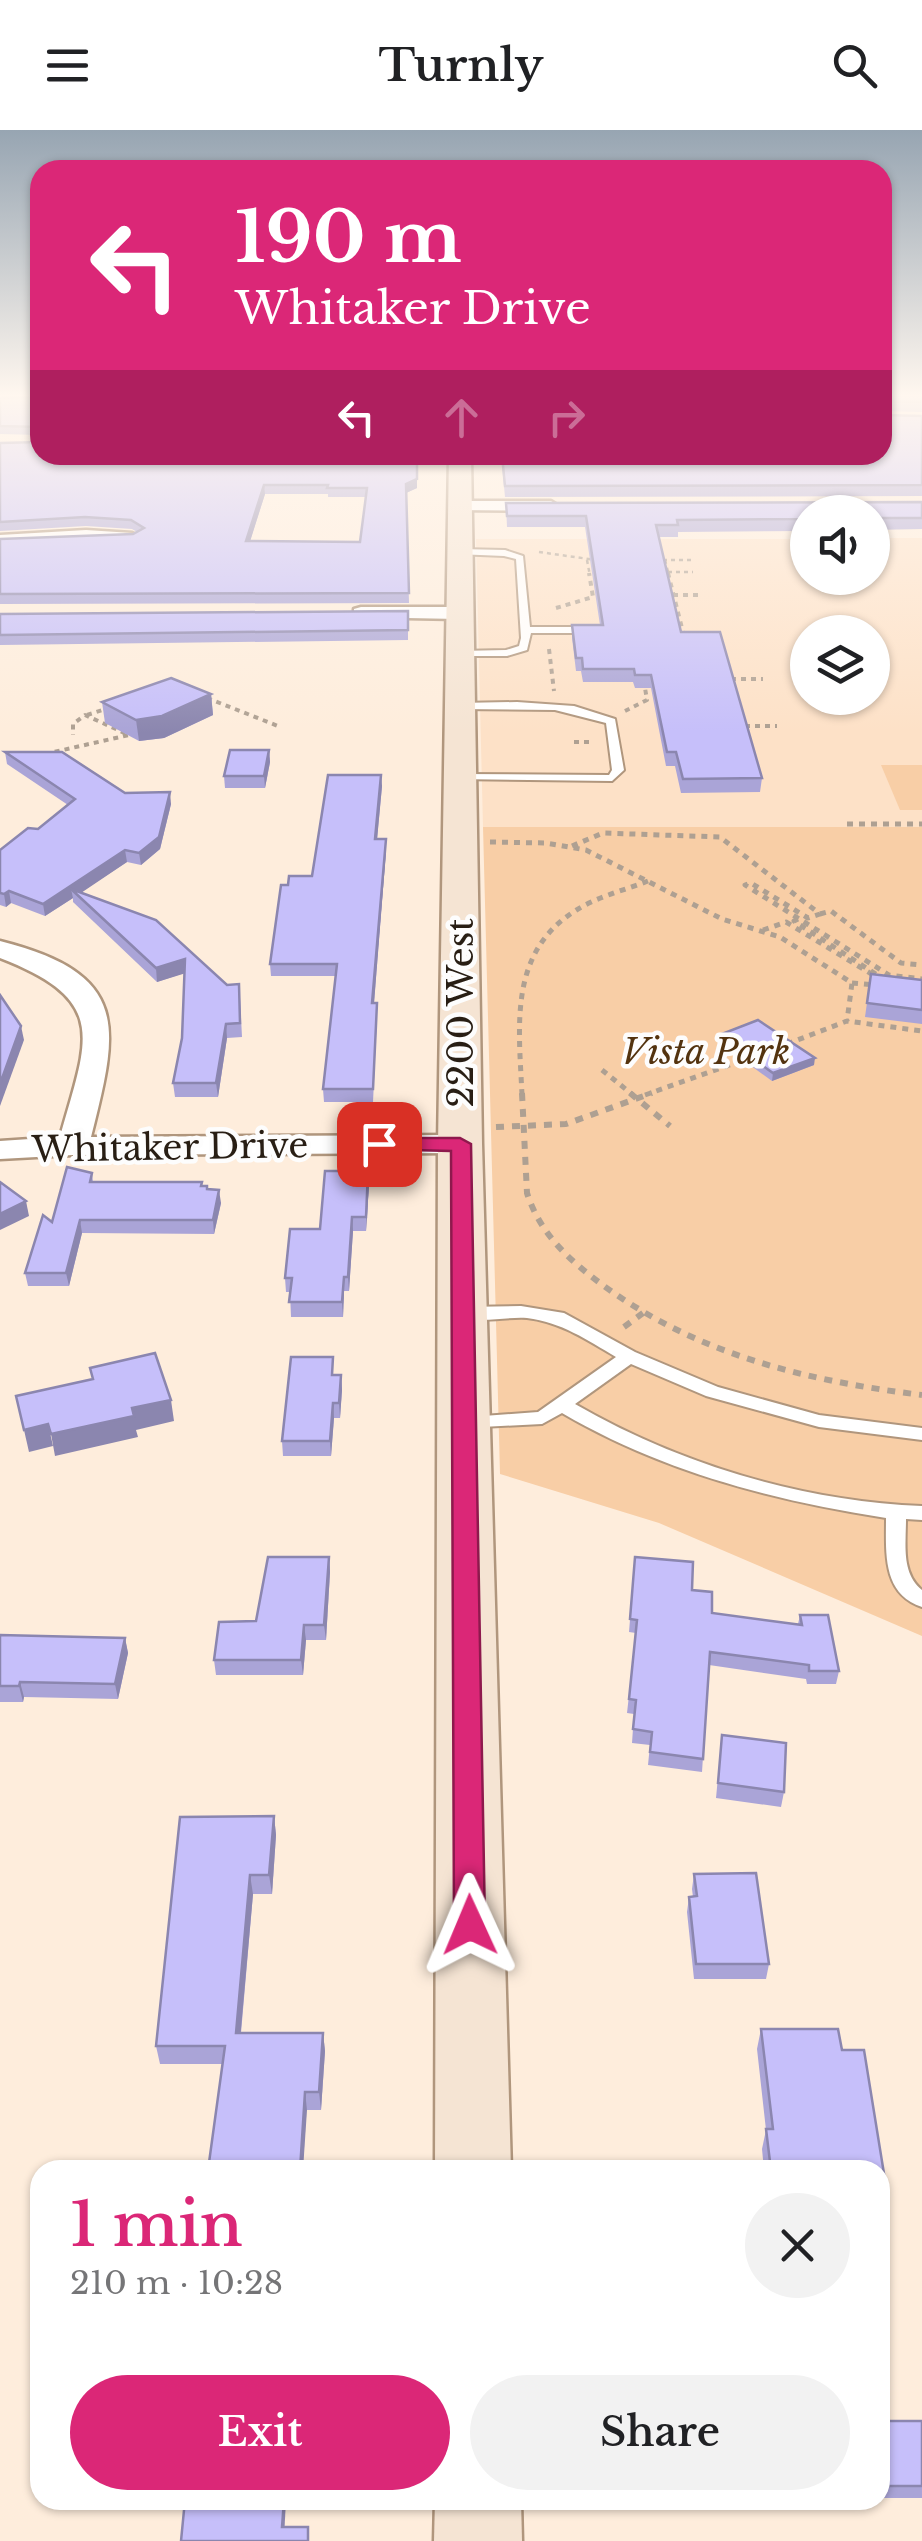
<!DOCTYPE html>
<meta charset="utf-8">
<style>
:root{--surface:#fff;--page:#f2f2f2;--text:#202124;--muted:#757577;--accent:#db2777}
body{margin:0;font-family:"Libre Baskerville",serif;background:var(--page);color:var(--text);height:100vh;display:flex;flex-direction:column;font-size:38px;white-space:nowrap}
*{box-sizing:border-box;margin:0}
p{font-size:32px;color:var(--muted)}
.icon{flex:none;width:55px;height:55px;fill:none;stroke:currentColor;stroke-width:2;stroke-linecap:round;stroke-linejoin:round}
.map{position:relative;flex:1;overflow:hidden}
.side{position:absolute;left:30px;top:2030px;width:860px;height:350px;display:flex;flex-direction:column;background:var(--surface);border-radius:30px;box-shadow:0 2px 8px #0004}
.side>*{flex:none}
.hud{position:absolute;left:30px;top:30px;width:862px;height:305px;border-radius:30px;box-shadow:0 2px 8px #0004;background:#db2777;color:#fff;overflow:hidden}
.buttons{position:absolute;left:790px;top:365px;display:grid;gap:20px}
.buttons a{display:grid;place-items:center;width:100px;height:100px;border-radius:50%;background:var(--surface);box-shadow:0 2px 8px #0004;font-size:50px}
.pin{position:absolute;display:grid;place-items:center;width:85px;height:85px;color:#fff;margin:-42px;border-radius:20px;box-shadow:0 5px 15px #0006}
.me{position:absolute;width:110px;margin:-55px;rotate:359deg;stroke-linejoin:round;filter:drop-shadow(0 0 8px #0008)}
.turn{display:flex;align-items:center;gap:35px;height:210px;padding:0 40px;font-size:45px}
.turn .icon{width:130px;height:130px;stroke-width:2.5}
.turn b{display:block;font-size:70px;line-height:85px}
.lanes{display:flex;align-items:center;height:95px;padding:0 40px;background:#0003;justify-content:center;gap:50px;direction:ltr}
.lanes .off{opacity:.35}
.round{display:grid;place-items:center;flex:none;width:105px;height:105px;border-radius:52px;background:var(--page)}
.overview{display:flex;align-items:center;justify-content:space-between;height:170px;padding:0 40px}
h1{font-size:60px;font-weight:600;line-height:75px;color:var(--accent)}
.primary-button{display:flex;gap:20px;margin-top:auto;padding:20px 40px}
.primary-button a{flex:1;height:115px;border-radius:60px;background:var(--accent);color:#fff;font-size:40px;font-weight:600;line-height:115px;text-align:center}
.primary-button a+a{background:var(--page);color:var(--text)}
header{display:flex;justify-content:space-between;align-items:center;height:130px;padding:0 40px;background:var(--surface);font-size:45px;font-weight:600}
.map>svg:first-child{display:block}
.built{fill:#fde1c7;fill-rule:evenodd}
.green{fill:#f8cea6}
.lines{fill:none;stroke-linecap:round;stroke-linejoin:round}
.lane-casing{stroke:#b0967d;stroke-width:4}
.street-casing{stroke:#b0967d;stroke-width:5}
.secondary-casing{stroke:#b0967d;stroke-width:5}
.path-far3{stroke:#aea092;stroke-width:2.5;stroke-dasharray:4 4;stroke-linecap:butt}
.path-far2{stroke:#aea092;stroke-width:4;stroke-dasharray:5 5;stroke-linecap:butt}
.path-far1{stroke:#aea092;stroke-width:5;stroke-dasharray:6 6;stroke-linecap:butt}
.path{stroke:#aea092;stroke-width:6;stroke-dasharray:8 8;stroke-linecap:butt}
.lane{fill:#fff;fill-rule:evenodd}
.street{fill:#fff;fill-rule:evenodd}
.secondary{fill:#f5e4d3;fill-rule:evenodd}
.wall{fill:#aaa4d7;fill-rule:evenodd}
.shaded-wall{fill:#8b86af}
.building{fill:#c6bffa;stroke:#8b86af;stroke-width:2.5;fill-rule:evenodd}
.route{fill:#db2777;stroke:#8e194d;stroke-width:2.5}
.labels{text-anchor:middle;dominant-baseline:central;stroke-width:9;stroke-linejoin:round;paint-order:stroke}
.street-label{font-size:35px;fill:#281e14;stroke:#fdfdfd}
.park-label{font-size:35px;font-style:italic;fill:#53330f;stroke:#fdfdfd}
</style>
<header><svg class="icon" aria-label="menu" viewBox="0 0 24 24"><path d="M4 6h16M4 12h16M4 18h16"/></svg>Turnly<svg class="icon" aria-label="search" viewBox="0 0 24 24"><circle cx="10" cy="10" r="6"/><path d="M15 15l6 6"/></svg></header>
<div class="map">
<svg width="922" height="2411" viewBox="0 0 922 2411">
<rect width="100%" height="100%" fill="#feeddc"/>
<path class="built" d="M873 408H922V697H483L476 409H807L808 448H872ZM808 502H872V568H808Z"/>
<g class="green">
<path d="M881 635H922V680H900Z"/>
<path d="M483 697H922V1506L659 1393 500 1344Z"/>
</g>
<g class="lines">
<defs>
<g id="lane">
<path d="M459 419 505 420 523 426 530 497H593L598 500 593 503H531L527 520 507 526H455V522L459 521 506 520 519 516 521 508 516 429 504 426 456 424Z"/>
<path d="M517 572 574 576 615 589 624 640 612 651 455 649 453 647 459 644 609 645 612 640 606 593 555 580 459 579 454 576 459 573Z"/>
<path d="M521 1176 564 1183 635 1222 718 1257 819 1285 922 1298V1310L819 1297 706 1266 631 1234 575 1274C679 1334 801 1371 922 1376V1390L906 1389C906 1414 901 1443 922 1460V1477C882 1464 886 1423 886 1388 772 1370 663 1342 562 1283L542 1294 463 1298 461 1293 463 1288 470 1287 538 1282 616 1227C587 1210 561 1192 527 1188 506 1186 471 1196 455 1183L464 1177Z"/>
</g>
<g id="street">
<path d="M460 371H551L559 376 551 381 454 380V372Z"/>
<path d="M86 400 132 403 141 408C133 414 21 414 0 415V405Z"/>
<path d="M361 477H459L469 483 459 489 354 487V479Z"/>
<path d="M0 811C131 844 119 897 91 1007L460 1005 471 1007 475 1014 471 1021 460 1023 73 1025 0 1029V1011L60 1007C87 909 111 871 0 828Z"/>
</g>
<g id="secondary">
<path d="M449 325H471L482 1014 511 2040H435L438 1014Z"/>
<path d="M435 2370H521L522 2411H434Z"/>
</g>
</defs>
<use href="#lane" class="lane-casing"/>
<use href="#street" class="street-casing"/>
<use href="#secondary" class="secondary-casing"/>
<g class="path-far3">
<path d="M539 422 596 430"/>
<path d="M587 430 590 446"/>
<path d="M663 430H692"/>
<path d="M665 430 669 446"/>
<path d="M668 442H693"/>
</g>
<g class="path-far2">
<path d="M668 443 684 506"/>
<path d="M673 465H699"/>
<path d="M556 478 593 467 589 443"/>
<path d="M549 519 554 561"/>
<path d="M731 549H763"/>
<path d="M207 568 278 596"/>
<path d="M625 581 647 570 645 558"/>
<path d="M87 585 109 578"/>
<path d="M745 596H777"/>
<path d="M574 612H593"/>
<path d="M45 624 129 605 85 585 73 594V605"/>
</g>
<g class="path-far1">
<path d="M847 694H922"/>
<path d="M490 712 546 713 586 720 722 789 780 807 852 853 847 891"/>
<path d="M572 716 603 703 720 707 820 784 808 788 751 753 745 755 889 845 922 849"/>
<path d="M820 784 831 781 901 833 922 835"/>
<path d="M798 789 794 791 880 847"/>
<path d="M763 800 786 792 878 848"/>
<path d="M852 853 876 855"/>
<path d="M787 914 847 891 922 901"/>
<path d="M602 940 633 965"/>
<path d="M522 965C519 897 508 823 575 781 596 767 625 760 648 751"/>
<path d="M645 965 752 927"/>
</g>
<g class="path">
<path d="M522 963 527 1063C540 1104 570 1131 604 1156 699 1225 807 1251 922 1265"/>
<path d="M630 963 670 996"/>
<path d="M496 997 566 994 652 963"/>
<path d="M624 1197 643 1183"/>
</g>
<use href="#lane" class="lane"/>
<use href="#street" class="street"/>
<use href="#secondary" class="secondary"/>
</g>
<g class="wall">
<path d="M882 265H922V282L882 281Z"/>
<path d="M40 267V305L0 304V268Z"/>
<path d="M883 286H922V366L505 367 501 325H882Z"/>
<path d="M0 313 417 358 406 363 409 473 0 474V409L133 404 137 402 132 399 86 396 0 401ZM265 364H328V367H366L360 412 250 411Z"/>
<path d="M922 372V399L872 400V382H808V401L678 402V407H658L681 502 762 648 760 662 681 663 675 636H666L651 558H635L633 552H583L581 541H576L572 508V495H600L585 397H507L506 373Z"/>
<path d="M408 481V510L0 515V484Z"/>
<path d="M211 564 213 585 164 608 139 611 105 593 102 572Z"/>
<path d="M269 620 270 632 265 658H225L224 646Z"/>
<path d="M5 622 125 663 171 674 160 719 141 735 127 732 81 762 240 868 242 907 227 908 218 967H175L173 953 182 908 184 843 157 852 73 772V768L45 786 11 773 6 777 0 775V720L38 699 68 675 7 634Z"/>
<path d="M382 656 377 709 386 721 374 873 377 886 373 972H324L323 959 336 846H271L270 834 288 755 312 746Z"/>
<path d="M871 844 922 850V894L865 887Z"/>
<path d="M719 905 814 935 772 951 718 912Z"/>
<path d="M92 1043 93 1052 203 1056 221 1073 214 1104 82 1103 69 1156H28L25 1143Z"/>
<path d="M369 1055 366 1101H353L349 1161H344L343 1187H291L290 1162H286L285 1148Z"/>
<path d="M334 1245H341L342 1260 340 1288H334L331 1326H283L282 1311Z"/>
<path d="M329 1427 330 1442 326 1510H306L303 1545H216L214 1530Z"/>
<path d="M635 1427 692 1460 712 1483 798 1494 800 1485 839 1541 836 1554H807L806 1549 709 1535 702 1642 648 1635 650 1615 632 1613 634 1584 627 1583 636 1503 629 1502Z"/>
<path d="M0 1505 125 1508 128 1523 118 1569 24 1567 23 1572H0Z"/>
<path d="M722 1605 784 1662 781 1677 716 1668Z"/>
<path d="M274 1686 276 1705 272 1764H253L241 1903H323L325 1921 321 1980H307L222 1934H160L156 1916Z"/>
<path d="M694 1744 769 1834 766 1849H694L687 1782 689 1767H693L692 1759Z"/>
<path d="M761 1899 842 1920 886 2056 880 2074V2040H764L762 2019 766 2000 757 1919Z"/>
<rect x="880" y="2291" width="42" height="77"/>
</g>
<g class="shaded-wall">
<path d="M417 349V358L406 363V354Z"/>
<path d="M264 355 265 364 247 421 246 411Z"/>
<path d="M211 564 213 585 164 608 139 611 136 590Z"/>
<path d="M269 620 270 632 265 658 264 646Z"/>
<path d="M381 645 382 656 376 721 375 709Z"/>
<path d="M170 662 171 674 160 719 141 735 139 723Z"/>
<path d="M386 709V721L373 886 372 873Z"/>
<path d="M125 720 127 732 78 765 71 759 73 768 45 786 43 774Z"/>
<path d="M9 761 11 773 6 777 4 764Z"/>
<path d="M185 829 186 843 157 852 156 838Z"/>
<path d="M226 894 227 908 218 967 216 953Z"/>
<path d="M21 896 24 910 0 976V954Z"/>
<path d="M815 928 814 935 772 951 773 943Z"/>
<path d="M368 1041 369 1055 366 1101V1087Z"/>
<path d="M219 1060 221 1073 214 1104 213 1090Z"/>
<path d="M26 1071 29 1086 0 1100V1084Z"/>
<path d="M352 1087 353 1101 349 1161 348 1147Z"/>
<path d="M80 1090 82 1103 69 1156 66 1143Z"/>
<path d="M344 1147V1161L343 1187 342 1172Z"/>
<path d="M341 1245 342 1260 340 1288 339 1273Z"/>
<path d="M171 1270 174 1291 136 1300 138 1307 55 1326 51 1304 132 1278Z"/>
<path d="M333 1273 334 1288 331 1326 330 1311Z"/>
<path d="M48 1294 53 1316 29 1322 24 1300Z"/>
<path d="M329 1427 330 1442 326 1510 324 1495Z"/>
<path d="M304 1495 306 1510 303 1545 301 1530Z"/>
<path d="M125 1508 128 1523 118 1569 115 1554Z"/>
<path d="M20 1552 24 1567 23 1572 19 1556Z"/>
<path d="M274 1686 276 1705 272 1764 269 1745Z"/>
<path d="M250 1745 253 1764 239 1921 236 1903Z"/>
<path d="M323 1903 325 1921 321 1980 319 1962Z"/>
<path d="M305 1962 307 1980 303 2040H300Z"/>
<path d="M284 2370H286L284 2408 282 2397Z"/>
</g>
<g class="building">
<path d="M882 265H922V272L883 271 882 274Z"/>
<path d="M40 267V297L0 296V268Z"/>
<path d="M882 285 922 286V355L505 356 502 325H882Z"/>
<path d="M40 312V325H417V349L406 354 409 463 0 464V409L133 404 144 398 131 390 85 387 0 392V313ZM264 355H328L327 358H367L360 412 246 411Z"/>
<path d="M922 372V388H872V382H808V389L677 390 678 395H656L681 502H720L762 648 683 649 676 622H667L651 545H635L634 539H583L582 528H576L572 495H603L586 386H507L506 373Z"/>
<path d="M408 481V500L0 505V484Z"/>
<path d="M171 548 211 564 162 586 136 590 102 572Z"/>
<path d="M230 620H269L264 646H224Z"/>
<path d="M5 622H62L125 663 170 662 159 707 139 723 125 720 43 774 9 761 4 764 0 763V720L28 698 38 699 75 669Z"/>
<path d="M328 645H381L375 709H386L372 873H377L373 959H323L337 834H270L281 755H288L289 746H312Z"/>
<path d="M71 759 156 790 227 855 239 854 240 893 226 894 216 953H173L182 908 185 829 156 838Z"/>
<path d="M871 844 922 850V880L867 873Z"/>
<path d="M0 865 21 896 0 954Z"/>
<path d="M758 890 815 928 773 943 719 905Z"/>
<path d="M67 1037 92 1043 90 1052H202L201 1056H207V1059L219 1060 213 1090H80L66 1143H25L43 1085 52 1092Z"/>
<path d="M325 1041H368L366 1087H352L348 1147H344L342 1172H289L292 1148H285L290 1099H320Z"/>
<path d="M0 1052 26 1071 0 1084Z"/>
<path d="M155 1223 171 1270 132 1278 134 1286 51 1304 48 1294 24 1300 16 1266 93 1249 90 1238Z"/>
<path d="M291 1227H333L332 1245H341L339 1273H333L330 1311H282Z"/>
<path d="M268 1427H329L324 1495H304L301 1530H214L219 1492 256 1491Z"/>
<path d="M635 1427 693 1432 692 1460 712 1462V1483L802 1495 800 1485H828L839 1541H809V1535L710 1522 703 1629 650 1622 652 1602 633 1599 636 1570 629 1569 637 1490 630 1489Z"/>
<path d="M0 1505 125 1508 115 1554 20 1552 19 1556H0Z"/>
<path d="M722 1605 786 1613 784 1662 718 1653Z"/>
<path d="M274 1686 269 1745H250L236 1903H323L319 1962H305L300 2040H208L225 1916H156L180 1687Z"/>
<path d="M756 1743 769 1834H696L689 1767 697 1766 694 1744Z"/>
<path d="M761 1899H838L842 1920H864L886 2056H880V2040H771L766 1999H773Z"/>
<path d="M880 2291H922V2356H883L880 2337Z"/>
<path d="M185 2370H284L282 2397H308V2411H181Z"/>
</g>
<linearGradient id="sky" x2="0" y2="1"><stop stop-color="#97a5b2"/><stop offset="0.44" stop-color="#fff7ef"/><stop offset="1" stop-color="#fff7ef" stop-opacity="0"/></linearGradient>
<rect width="922" height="603" fill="url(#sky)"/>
<path class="route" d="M379 1008H460L471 1014 485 1795 481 1805 470 1809 459 1805 454 1795 451 1021 372 1019V1010Z"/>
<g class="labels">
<g class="street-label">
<text transform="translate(460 883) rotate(-90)">2200 West</text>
<text transform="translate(170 1017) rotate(-1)">Whitaker Drive</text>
</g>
<g class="park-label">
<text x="706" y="921">Vista Park</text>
</g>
</g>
</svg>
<div class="buttons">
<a><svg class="icon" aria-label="sound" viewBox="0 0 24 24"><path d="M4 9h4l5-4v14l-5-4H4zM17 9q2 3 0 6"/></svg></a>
<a><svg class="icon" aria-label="layers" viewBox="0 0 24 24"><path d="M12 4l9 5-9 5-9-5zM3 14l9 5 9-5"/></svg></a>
</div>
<div class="pin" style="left:379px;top:1014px;background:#d93025"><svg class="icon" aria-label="arrive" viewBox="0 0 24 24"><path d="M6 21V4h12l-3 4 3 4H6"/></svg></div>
<svg class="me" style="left:470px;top:1795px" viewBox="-20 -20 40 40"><path d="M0-17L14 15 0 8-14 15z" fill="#db2777" stroke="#fff" stroke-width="4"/></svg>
<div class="hud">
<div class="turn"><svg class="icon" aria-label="left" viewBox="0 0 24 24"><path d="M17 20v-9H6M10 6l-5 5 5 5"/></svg><div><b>190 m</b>Whitaker Drive</div></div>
<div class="lanes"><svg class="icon" aria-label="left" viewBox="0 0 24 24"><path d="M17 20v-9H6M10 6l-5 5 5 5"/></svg><svg class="icon off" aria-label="ahead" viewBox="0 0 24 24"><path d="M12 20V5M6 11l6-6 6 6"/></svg><svg class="icon off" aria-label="right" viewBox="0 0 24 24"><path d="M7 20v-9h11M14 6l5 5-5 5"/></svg></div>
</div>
<section class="side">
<div class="overview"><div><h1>1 min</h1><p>210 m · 10:28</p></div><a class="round"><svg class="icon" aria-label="close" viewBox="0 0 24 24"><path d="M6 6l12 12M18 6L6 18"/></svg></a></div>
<div class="primary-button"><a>Exit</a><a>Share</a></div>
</section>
</div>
